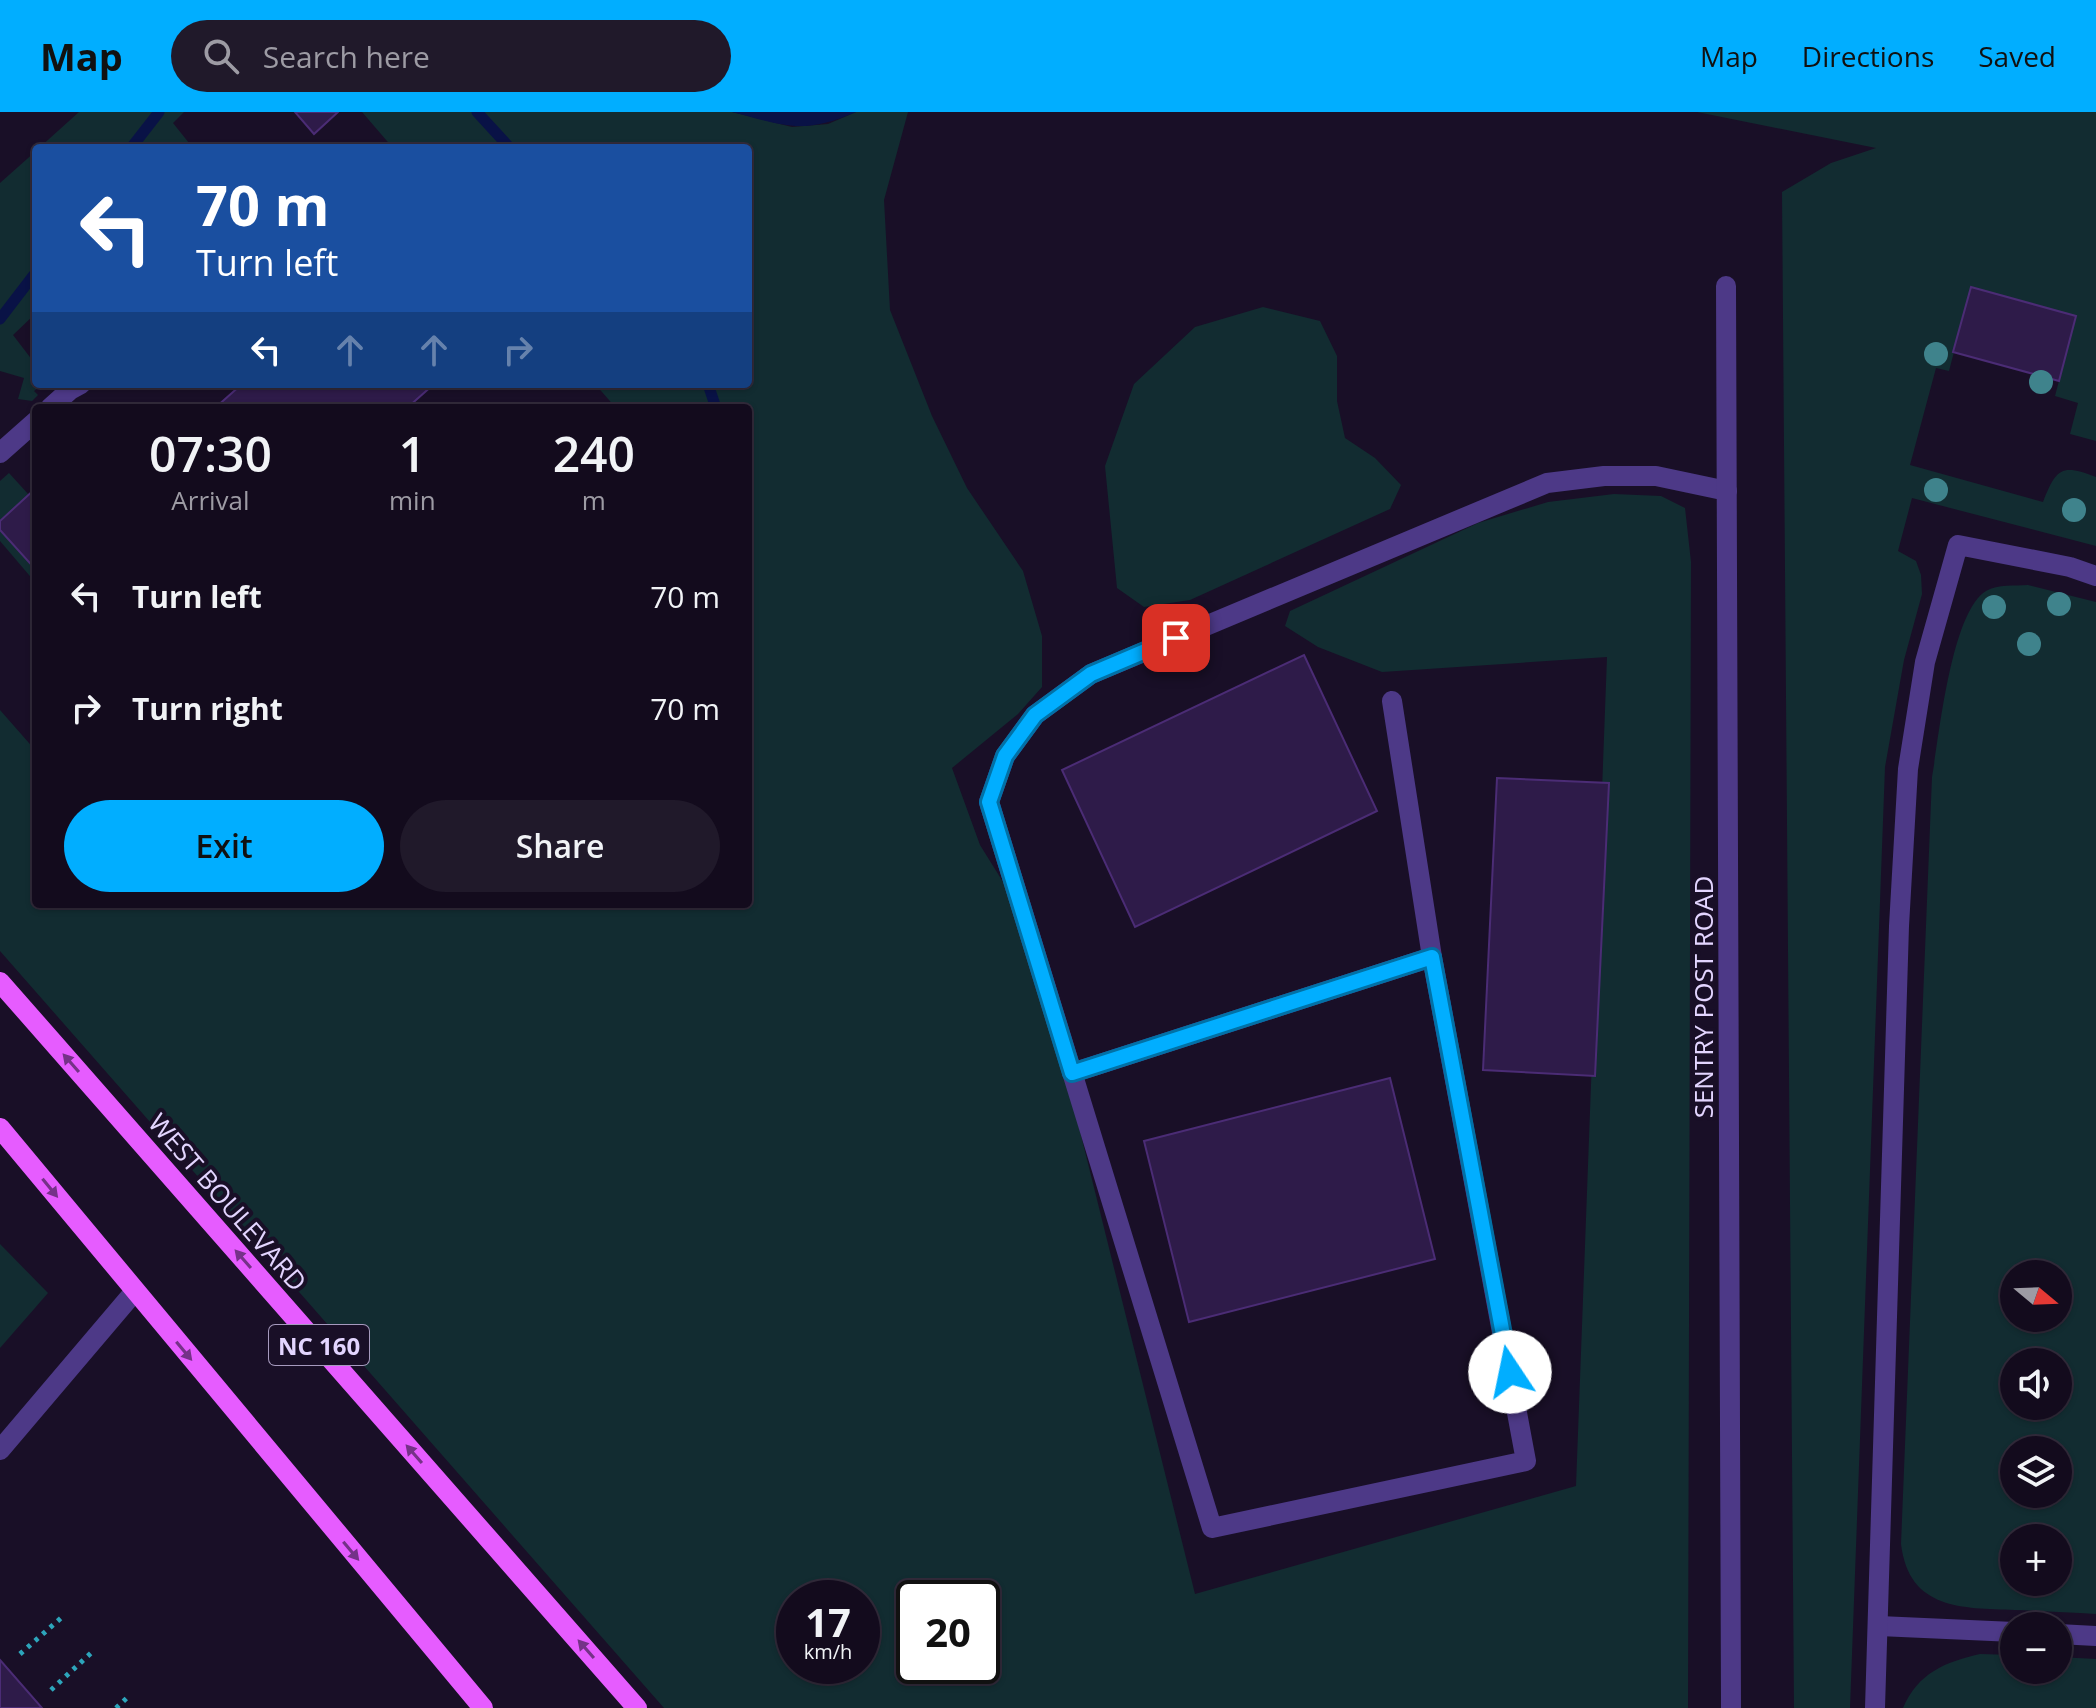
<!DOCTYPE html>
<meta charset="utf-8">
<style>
:root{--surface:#130b1d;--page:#20192a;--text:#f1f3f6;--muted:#9d9ba4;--line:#322b3b;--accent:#01aeff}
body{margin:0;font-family:"Open Sans",sans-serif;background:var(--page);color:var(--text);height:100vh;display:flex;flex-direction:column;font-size:30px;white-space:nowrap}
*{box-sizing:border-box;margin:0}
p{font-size:26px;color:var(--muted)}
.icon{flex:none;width:44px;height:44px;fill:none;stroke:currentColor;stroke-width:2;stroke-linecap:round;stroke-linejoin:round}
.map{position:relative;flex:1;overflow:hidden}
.details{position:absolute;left:32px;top:292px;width:720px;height:504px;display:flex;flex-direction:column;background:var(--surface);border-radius:8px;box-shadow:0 2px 6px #0004,0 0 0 2px var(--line)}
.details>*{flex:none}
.top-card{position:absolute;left:32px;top:32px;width:720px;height:244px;border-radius:8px;box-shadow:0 2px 6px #0004,0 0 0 2px var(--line);background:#1a4fa0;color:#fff;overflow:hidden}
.needle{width:52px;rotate:109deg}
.buttons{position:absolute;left:2000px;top:1148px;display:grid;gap:16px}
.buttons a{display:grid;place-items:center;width:72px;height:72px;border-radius:50%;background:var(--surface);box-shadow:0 2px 6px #0004,0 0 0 2px var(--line);font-size:40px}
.speed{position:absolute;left:776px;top:1468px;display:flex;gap:16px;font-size:40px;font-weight:700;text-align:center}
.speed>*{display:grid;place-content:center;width:104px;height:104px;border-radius:50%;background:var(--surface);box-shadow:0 2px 6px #0004,0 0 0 2px var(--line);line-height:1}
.speed small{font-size:20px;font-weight:400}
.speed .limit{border:4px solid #111;border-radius:12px;background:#fff;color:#111}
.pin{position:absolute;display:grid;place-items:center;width:68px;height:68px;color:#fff;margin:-34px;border-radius:16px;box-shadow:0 4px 12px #0006}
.me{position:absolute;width:88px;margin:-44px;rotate:349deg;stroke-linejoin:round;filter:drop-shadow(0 0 6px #0008)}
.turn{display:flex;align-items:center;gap:28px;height:168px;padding:0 32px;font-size:36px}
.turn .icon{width:104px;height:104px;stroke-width:2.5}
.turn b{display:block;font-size:56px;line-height:68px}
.lanes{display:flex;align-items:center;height:76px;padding:0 32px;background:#0003;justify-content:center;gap:40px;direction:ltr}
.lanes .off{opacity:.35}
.eta{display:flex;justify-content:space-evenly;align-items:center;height:136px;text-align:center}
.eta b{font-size:48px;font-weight:600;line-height:56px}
.cta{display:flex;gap:16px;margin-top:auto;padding:16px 32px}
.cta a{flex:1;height:92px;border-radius:48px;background:var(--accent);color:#111;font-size:32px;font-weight:600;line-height:92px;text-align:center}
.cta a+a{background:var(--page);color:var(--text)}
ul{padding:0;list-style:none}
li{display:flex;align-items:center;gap:24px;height:112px;padding:0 32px}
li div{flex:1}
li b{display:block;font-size:30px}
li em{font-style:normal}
header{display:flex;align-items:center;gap:48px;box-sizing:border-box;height:112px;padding:0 40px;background:var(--accent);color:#111}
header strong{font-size:38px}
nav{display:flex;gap:44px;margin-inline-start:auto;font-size:28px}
.search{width:560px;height:72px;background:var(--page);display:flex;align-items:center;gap:20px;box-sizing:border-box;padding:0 28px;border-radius:44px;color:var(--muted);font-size:30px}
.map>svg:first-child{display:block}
.green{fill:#122c31;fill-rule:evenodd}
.water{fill:#091246}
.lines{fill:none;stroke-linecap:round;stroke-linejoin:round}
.stream{stroke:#091246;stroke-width:11}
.building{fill:#2e1b49;stroke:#4b2c75;stroke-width:2}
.path{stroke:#2da5bb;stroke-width:5;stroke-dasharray:4 6;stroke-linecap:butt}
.lane{stroke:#4d3987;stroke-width:20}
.street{stroke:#4d3987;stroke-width:20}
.primary{stroke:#e65cff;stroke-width:20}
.tree{fill:#3f838c}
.oneway{fill:#753288}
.route-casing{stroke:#0171a6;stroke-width:20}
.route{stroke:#01aeff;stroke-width:14}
.labels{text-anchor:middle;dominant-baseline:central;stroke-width:8;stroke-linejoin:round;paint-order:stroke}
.shield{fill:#190f27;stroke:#a69abe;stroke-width:2}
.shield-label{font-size:24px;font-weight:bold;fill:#e3d5ff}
.street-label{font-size:26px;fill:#e3d5ff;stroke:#190f27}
</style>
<header>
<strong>Map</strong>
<div class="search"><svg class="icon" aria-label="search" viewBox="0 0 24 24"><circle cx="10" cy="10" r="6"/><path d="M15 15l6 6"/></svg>Search here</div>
<nav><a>Map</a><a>Directions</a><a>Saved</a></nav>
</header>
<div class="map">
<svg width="2096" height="1596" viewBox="0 0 2096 1596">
<rect width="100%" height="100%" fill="#190f27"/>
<g class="green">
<path d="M79 0H184L173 11 193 36H39Z"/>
<path d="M362 0H732L792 15 828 12 856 0H908L884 88 890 198 932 304 967 376 1023 459 1042 524V575L1018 602 952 656 980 733 1028 810 1195 1482 1576 1374 1607 545 1382 560 1318 535 1285 514 1290 499 1478 411 1548 390 1614 382 1661 384 1685 396 1691 450 1688 1596H664L0 839V598L36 639V792H748V296H616L595 272H748V36H393ZM794 1486H862V1554H794ZM914 1486H982V1554H914Z"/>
<path d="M1697 0H2096V329L2070 322 2078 291 2055 284 2076 204 1971 175 1949 259 1936 256 1910 353 2043 390C2056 357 2061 351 2096 365V434L1912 386 1898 439 1916 449 1921 463 1922 482 1904 548 1885 655 1850 1596H1794L1782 80 1831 51 1876 36Z"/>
<path d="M36 39V201L13 223 36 253V272H43L34 279 38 283 32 289 18 287 24 266 0 259V71Z"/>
<path d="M1263 195 1320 209 1337 244V289L1345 326 1375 346 1401 373 1390 397 1190 488 1144 495 1117 476 1105 354 1134 272 1195 215Z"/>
<path d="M9 361 29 383 0 409V369Z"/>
<path d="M0 418 36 458 35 470 0 429Z"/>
<path d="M2028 473 2096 490V1502C2069 1500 2042 1499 2015 1498 1962 1496 1909 1498 1901 1432L1932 665C1939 626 1951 500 1986 479 1998 472 2015 474 2028 473ZM2058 1162V1206H2014V1162ZM2058 1250V1294H2014V1250ZM2014 1338H2058V1382H2014ZM2014 1426H2058V1470H2014Z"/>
<path d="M0 1132 48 1181 0 1236Z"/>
<path d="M1980 1542 2014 1543V1558H2058V1545L2096 1547V1596H1903C1918 1561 1945 1550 1980 1542Z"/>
</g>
<path class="water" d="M732 0H856C803 23 785 14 732 0Z"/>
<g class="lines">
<g class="stream">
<path d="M477 0 510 36"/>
<path d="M131 36 159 0"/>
<path d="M0 207 36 160"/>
<path d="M708 272 716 296"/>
</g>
</g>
<g class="building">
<path d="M295 0H338L314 22Z"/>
<path d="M1971 175 2076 204 2059 269 1953 240Z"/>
<path d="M242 272H434L407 296H215Z"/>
<path d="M36 376V458L0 418V409Z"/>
<path d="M1304 543 1377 699 1135 815 1062 658Z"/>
<path d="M1497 666 1609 671 1595 964 1483 958Z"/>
<path d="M1390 966 1435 1147 1189 1210 1144 1029Z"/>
<path d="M0 1548 42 1596H0Z"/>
</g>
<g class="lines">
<g class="path">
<path d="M20 1542 61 1506"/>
<path d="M51 1578 91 1541"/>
<path d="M116 1596 129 1584"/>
</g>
<g class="lane">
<path d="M50 296 70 278 81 272"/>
<path d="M0 341 36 309"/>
<path d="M1392 589 1432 845 1526 1349 1212 1416 989 690 1005 644 1035 603 1091 562 1547 371 1604 364H1656L1727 379"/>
<path d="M1072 961 1432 845"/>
<path d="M0 1338 135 1179"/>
<path d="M1879 1514 2014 1520"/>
<path d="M2058 1522 2096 1524"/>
<path d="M1875 1596 1899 814 1908 657 1925 550 1958 433 2070 455 2096 464"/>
</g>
<path class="street" d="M1726 174 1731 1596"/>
<g class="primary">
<path d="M0 870 637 1596"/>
<path d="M0 1016 483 1596"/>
</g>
</g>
<g class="tree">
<circle cx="1936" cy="242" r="12"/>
<circle cx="2041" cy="270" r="12"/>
<circle cx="1936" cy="378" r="12"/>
<circle cx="2074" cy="398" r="12"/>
<circle cx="2059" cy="492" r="12"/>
<circle cx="1994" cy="495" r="12"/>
<circle cx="2029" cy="532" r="12"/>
</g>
<defs><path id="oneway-solid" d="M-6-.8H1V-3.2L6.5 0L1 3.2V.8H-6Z" transform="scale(2)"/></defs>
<g class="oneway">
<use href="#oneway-solid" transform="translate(71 951) rotate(-131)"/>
<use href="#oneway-solid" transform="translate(50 1076) rotate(51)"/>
<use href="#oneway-solid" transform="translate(243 1147) rotate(-131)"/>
<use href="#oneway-solid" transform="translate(184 1239) rotate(50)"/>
<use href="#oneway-solid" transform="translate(414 1342) rotate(-131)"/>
<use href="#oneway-solid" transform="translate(351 1439) rotate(50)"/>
<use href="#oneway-solid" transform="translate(586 1537) rotate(-131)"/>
</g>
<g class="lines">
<defs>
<path id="route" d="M1176 526 1091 562 1035 603 1005 644 989 690 1072 961 1432 845 1510 1260"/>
</defs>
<use href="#route" class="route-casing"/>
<use href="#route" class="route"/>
</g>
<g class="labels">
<rect class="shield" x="269" y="1213" width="100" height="40" rx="6"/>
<g class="shield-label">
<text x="319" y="1233">NC 160</text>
</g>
<g class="street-label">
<text transform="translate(1703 885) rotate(-90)">SENTRY POST ROAD</text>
<text transform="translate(228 1090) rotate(49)">WEST BOULEVARD</text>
</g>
</g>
</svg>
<div class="buttons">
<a><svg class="needle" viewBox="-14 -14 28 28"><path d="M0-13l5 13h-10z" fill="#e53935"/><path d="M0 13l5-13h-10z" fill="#9d9ba4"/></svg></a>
<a><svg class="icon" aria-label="sound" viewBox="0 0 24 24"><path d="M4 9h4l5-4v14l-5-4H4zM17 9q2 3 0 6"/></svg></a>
<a><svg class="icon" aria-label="layers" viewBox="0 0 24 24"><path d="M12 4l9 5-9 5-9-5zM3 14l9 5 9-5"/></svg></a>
<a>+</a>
<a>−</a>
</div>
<div class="speed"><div>17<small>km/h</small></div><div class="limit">20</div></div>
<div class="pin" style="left:1176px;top:526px;background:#d93025"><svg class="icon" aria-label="arrive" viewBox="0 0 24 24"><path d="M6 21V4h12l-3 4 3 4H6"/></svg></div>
<svg class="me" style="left:1510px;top:1260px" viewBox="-20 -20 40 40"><circle r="19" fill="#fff"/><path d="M0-13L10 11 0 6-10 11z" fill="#01aeff"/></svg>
<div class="top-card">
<div class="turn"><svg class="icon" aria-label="left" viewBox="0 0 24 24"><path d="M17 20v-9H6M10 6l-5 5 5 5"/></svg><div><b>70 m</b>Turn left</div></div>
<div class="lanes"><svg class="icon" aria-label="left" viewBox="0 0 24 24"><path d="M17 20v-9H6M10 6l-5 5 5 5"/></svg><svg class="icon off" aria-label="ahead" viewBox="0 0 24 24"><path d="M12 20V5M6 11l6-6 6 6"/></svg><svg class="icon off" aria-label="ahead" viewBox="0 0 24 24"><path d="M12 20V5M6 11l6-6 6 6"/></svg><svg class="icon off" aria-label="right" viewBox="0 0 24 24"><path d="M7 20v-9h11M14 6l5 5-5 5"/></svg></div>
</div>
<section class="details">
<div class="eta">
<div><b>07:30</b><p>Arrival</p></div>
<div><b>1</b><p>min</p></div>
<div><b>240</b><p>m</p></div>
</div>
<ul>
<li><svg class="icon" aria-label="left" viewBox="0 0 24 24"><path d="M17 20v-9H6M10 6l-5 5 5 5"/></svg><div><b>Turn left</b></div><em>70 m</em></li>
<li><svg class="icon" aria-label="right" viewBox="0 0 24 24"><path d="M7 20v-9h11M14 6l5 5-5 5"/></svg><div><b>Turn right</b></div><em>70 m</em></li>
</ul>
<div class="cta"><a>Exit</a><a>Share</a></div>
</section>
</div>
